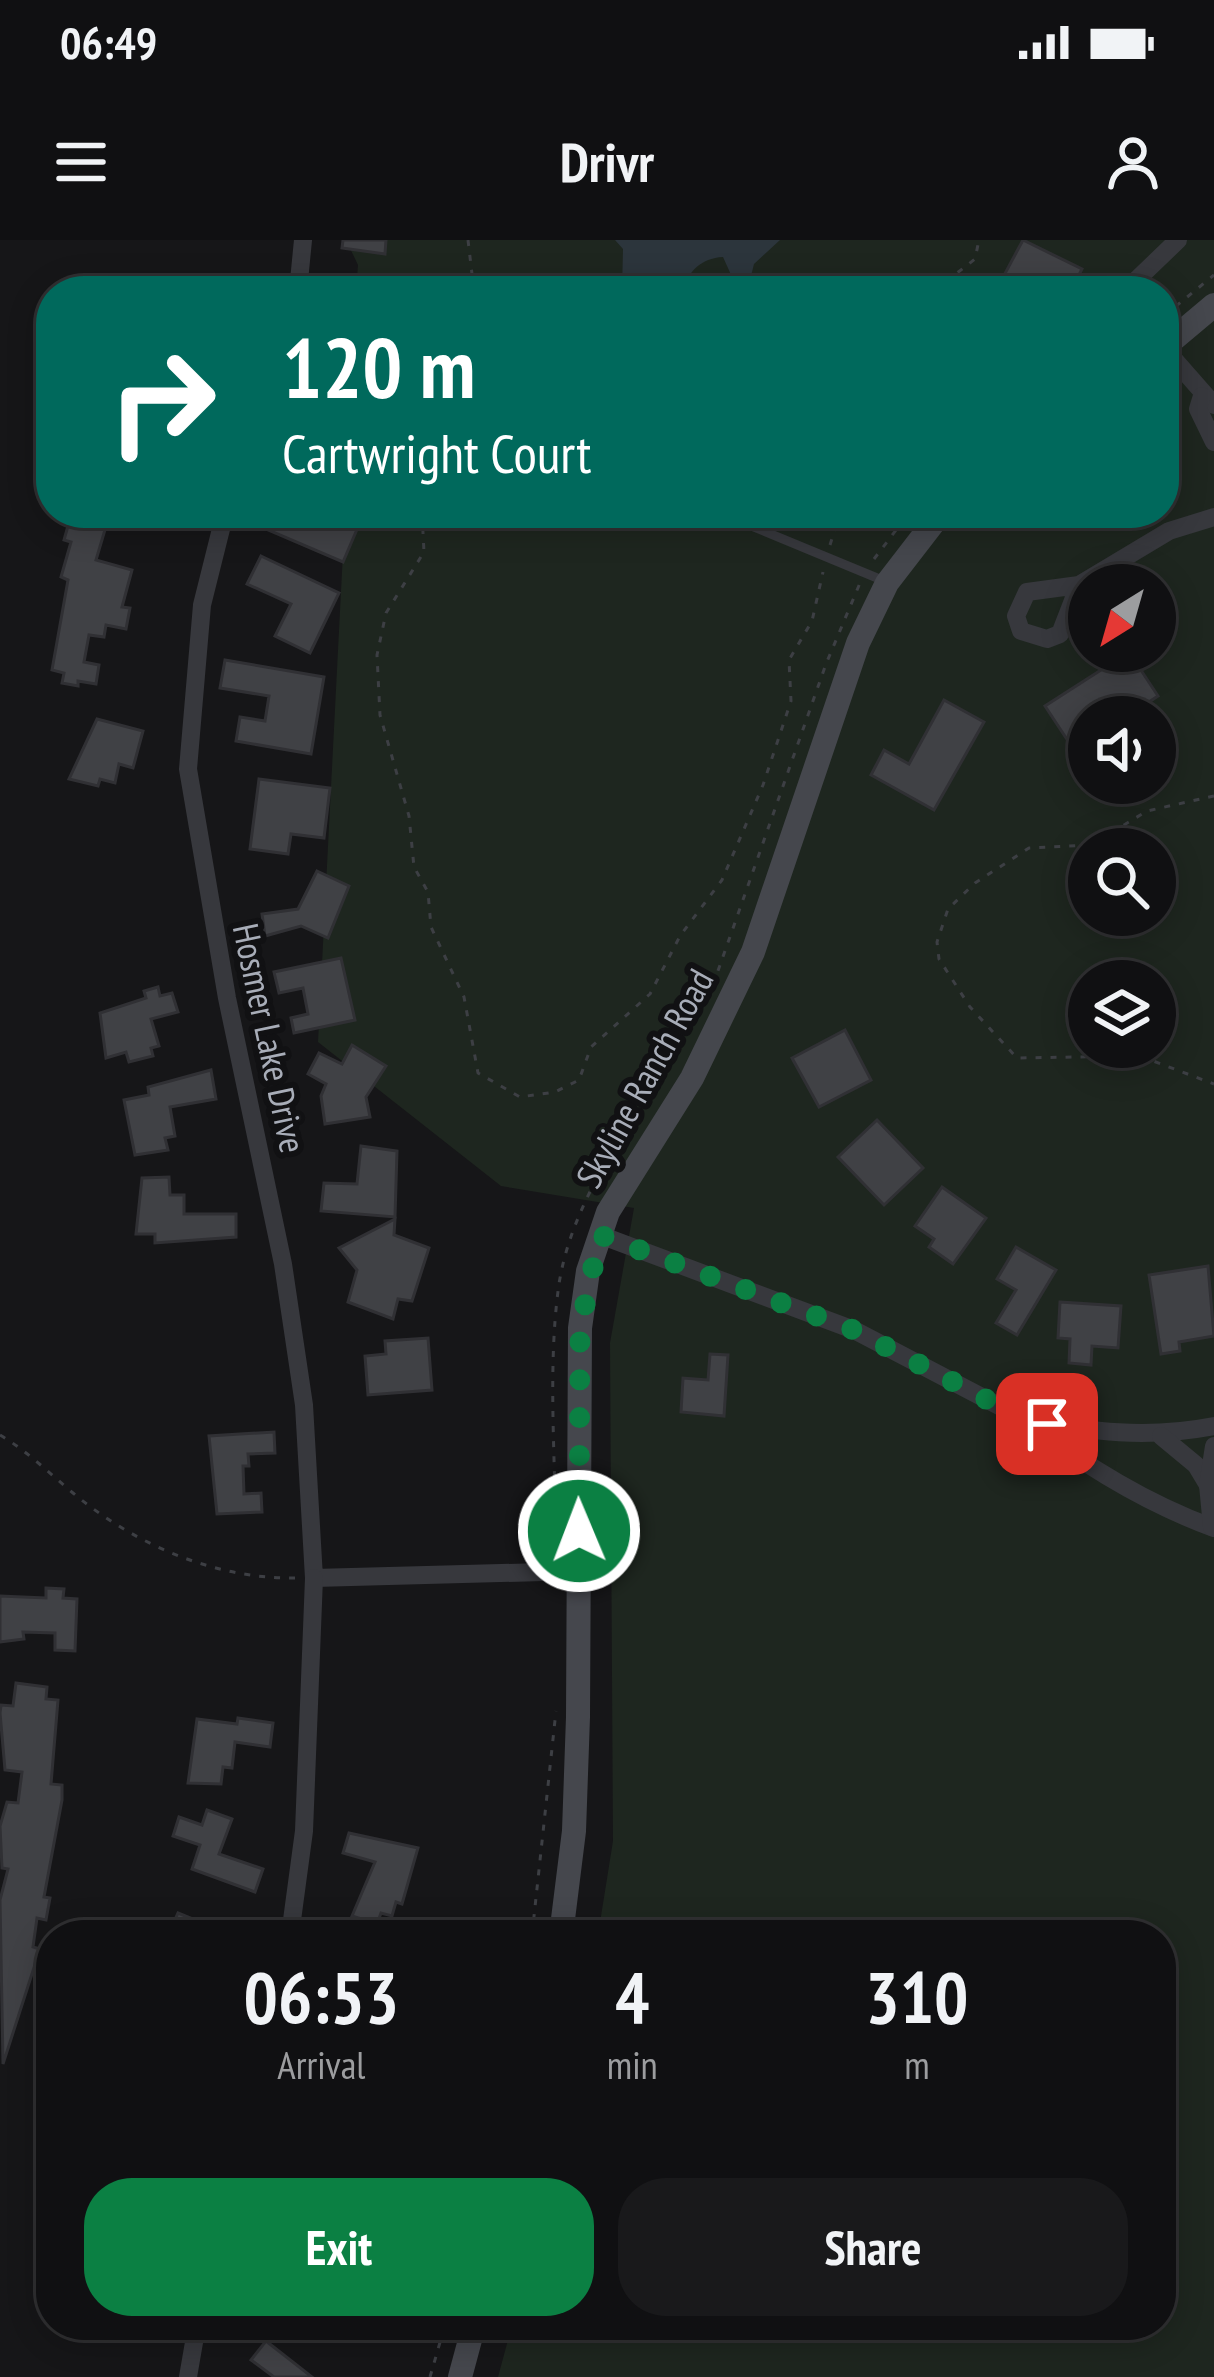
<!DOCTYPE html>
<style>
:root{--surface:#101012;--page:#19191b;--text:#f1f3f6;--muted:#9c9d9f;--line:#303032;--accent:#0b8043}
body{margin:0;font-family:"PT Sans Narrow",sans-serif;background:var(--page);color:var(--text);height:100vh;display:flex;flex-direction:column;font-size:45px;white-space:nowrap}
*{box-sizing:border-box;margin:0}
p{font-size:39px;color:var(--muted)}
.icon{flex:none;width:66px;height:66px;fill:none;stroke:currentColor;stroke-width:2;stroke-linecap:round;stroke-linejoin:round}
.map{position:relative;flex:1;overflow:hidden}
.side{position:absolute;left:36px;top:1680px;width:1140px;height:420px;display:flex;flex-direction:column;background:var(--surface);border-radius:48px;box-shadow:0 6px 30px #0003,0 0 0 3px var(--line)}
.side>*{flex:none}
.hud{position:absolute;left:36px;top:36px;width:1143px;height:252px;border-radius:48px;box-shadow:0 6px 30px #0003,0 0 0 3px var(--line);background:#00695c;color:#fff;overflow:hidden}
.needle{width:78px;rotate:217deg}
.fabs{position:absolute;left:1068px;top:324px;display:grid;gap:24px}
.fabs a{display:grid;place-items:center;width:108px;height:108px;border-radius:50%;background:var(--surface);box-shadow:0 6px 30px #0003,0 0 0 3px var(--line);font-size:60px}
.pin{position:absolute;display:grid;place-items:center;width:102px;height:102px;color:#fff;margin:-51px;border-radius:24px;box-shadow:0 6px 18px #0006}
.me{position:absolute;width:132px;margin:-66px;rotate:359deg;stroke-linejoin:round;filter:drop-shadow(0 0 9px #0008)}
.turn{display:flex;align-items:center;gap:42px;height:252px;padding:0 48px;font-size:54px}
.turn .icon{width:156px;height:156px;stroke-width:2.5}
.turn b{display:block;font-size:84px;line-height:102px}
.eta{display:flex;justify-content:space-evenly;align-items:center;height:204px;text-align:center}
.eta b{font-size:72px;font-weight:600;line-height:84px}
.primary-button{display:flex;gap:24px;margin-top:auto;padding:24px 48px}
.primary-button a{flex:1;height:138px;border-radius:48px;background:var(--accent);color:#fff;font-size:48px;font-weight:600;line-height:138px;text-align:center}
.primary-button a+a{background:var(--page);color:var(--text)}
.status{display:flex;justify-content:space-between;align-items:center;height:84px;padding:0 60px;background:var(--surface);direction:ltr}
.status svg{height:33px;fill:currentColor}
header{display:flex;justify-content:space-between;align-items:center;height:156px;padding:0 48px;background:var(--surface);font-size:54px;font-weight:600}
.map>svg:first-child{display:block}
.green{fill:#1e261f;fill-rule:evenodd}
.water{fill:#2c353c}
.building{fill:#404145;stroke:#303034;stroke-width:3}
.lines{fill:none;stroke-linecap:round;stroke-linejoin:round}
.path{stroke:#3d3f44;stroke-width:3;stroke-dasharray:6 9;stroke-linecap:butt}
.lane{stroke:#37383d;stroke-width:9}
.street{stroke:#37383d;stroke-width:18}
.secondary{stroke:#45474d;stroke-width:24}
.route{stroke:#0b8043;stroke-width:21;stroke-dasharray:0 37.8}
.labels{text-anchor:middle;dominant-baseline:central;stroke-width:12;stroke-linejoin:round;paint-order:stroke}
.street-label{font-size:36px;fill:#a8adb8;stroke:#111113}
</style>
<div class="status"><b>06:49</b><svg viewBox="0 0 49 12"><path d="M0 12V9h3v3zM5 12V6h3v6zM10 12V3h3v9zM15 12V0h3v12zM26 1h20v11H26zM47 4h2v5h-2z"/></svg></div>
<header><svg class="icon" aria-label="menu" viewBox="0 0 24 24"><path d="M4 6h16M4 12h16M4 18h16"/></svg>Drivr<svg class="icon" aria-label="person" viewBox="0 0 24 24"><circle cx="12" cy="8" r="4"/><path d="M4 21q1-7 8-7t8 7"/></svg></header>
<div class="map">
<svg width="1214" height="2137" viewBox="0 0 1214 2137">
<rect width="100%" height="100%" fill="#161618"/>
<path class="green" d="M346 0H1214V2137H498L512 2085H1161V1695H598L613 1601 610 1103 634 968 501 946 318 802 345 273H1164V51H356L358 25ZM1089 345H1155V411H1089ZM1089 477H1155V543H1089ZM1089 609H1155V675H1089ZM1089 741H1155V807H1089Z"/>
<path class="water" d="M615 0H780L754 24 749 44 732 37 723 17C701 18 688 32 682 51H622L623 9Z"/>
<g class="building">
<path d="M343 0H386L385 14 342 8Z"/>
<path d="M1023 0 1082 29 1073 47 1053 36 1045 51H1026L1002 39Z"/>
<path d="M372 37 417 43V51H370Z"/>
<path d="M79 273H110L96 320 132 330 122 367 130 368 126 389 106 385 104 397 89 395 84 422 99 425 96 444 78 441V446L62 443 64 433 52 430 68 340 61 337 71 302 64 300 71 275Z"/>
<path d="M256 273 291 278 293 273H364L343 322 252 283Z"/>
<path d="M261 316 339 353 310 413 275 396 291 364 247 344Z"/>
<path d="M1129 412 1158 456 1126 477H1089V501L1074 510 1045 466Z"/>
<path d="M225 420 324 437 311 514 236 501 240 477 265 481 269 456 220 448Z"/>
<path d="M944 460 984 482 934 570 871 535 884 510 909 524Z"/>
<path d="M97 479 143 491 133 528 119 524 115 543 100 539 98 546 69 539Z"/>
<path d="M259 539 330 548 324 598 291 594 288 614 250 609Z"/>
<path d="M317 631 349 646 328 698 301 686 265 696 262 674 298 669Z"/>
<path d="M341 718 355 780 294 793 291 778 308 774 303 748 279 753 274 732Z"/>
<path d="M158 747 160 756 172 753 178 772 151 779 159 806 151 808 153 816 129 822 126 812 106 818 100 773 146 758 144 751Z"/>
<path d="M845 790 871 840 819 867 792 818Z"/>
<path d="M352 805 386 826 366 857 370 877 325 884 321 856 326 844 308 834 319 813 342 824Z"/>
<path d="M211 830 216 859 170 867 175 896 165 898 168 910 135 915 124 860 149 855 148 847Z"/>
<path d="M877 880 923 928 884 965 838 917Z"/>
<path d="M361 906 397 911 395 977 321 971 324 943 357 944Z"/>
<path d="M169 937 170 955H184V974H236V997L155 1003V994H136L142 938Z"/>
<path d="M942 947 986 978 953 1024 929 1007 934 999 915 986Z"/>
<path d="M395 979 394 995 429 1008 412 1061 398 1059 393 1079 348 1062 357 1030 339 1008Z"/>
<path d="M1016 1007 1056 1030 1017 1095 996 1083 1016 1050 997 1039Z"/>
<path d="M1208 1026 1214 1096 1179 1102 1180 1111 1161 1114 1149 1035Z"/>
<path d="M1060 1062 1121 1066 1118 1108 1092 1106 1091 1125 1069 1123 1070 1099 1058 1098Z"/>
<path d="M428 1098 432 1150 368 1155 365 1116 386 1114 385 1101Z"/>
<path d="M710 1114 728 1115 724 1176 681 1172 683 1138 708 1140Z"/>
<path d="M274 1192 275 1213 248 1214 249 1226H243L244 1254 261 1253 262 1272 217 1274 209 1196Z"/>
<path d="M46 1348 64 1349 63 1358 77 1359 75 1411 55 1410V1393L23 1392 24 1399 0 1402V1356L46 1358Z"/>
<path d="M16 1443 47 1447 46 1459 58 1460 51 1544 62 1545V1560L44 1657 50 1658 46 1680 37 1678 33 1707 40 1709 3 1824 0 1660 8 1629 2 1628 0 1586 7 1562 18 1563 22 1532 5 1530 0 1473 1 1465 13 1466Z"/>
<path d="M238 1478 273 1483 270 1507 235 1502 232 1528 223 1527 221 1544 188 1543 197 1479 237 1484Z"/>
<path d="M207 1570 232 1579 219 1614 263 1629 255 1652 192 1629 200 1605 173 1596 179 1577 202 1585Z"/>
<path d="M349 1593 418 1608 402 1664 396 1662 392 1676 381 1673 377 1684 352 1676 375 1622 343 1613Z"/>
<path d="M178 1673 217 1689 222 1679 261 1695H180L170 1691Z"/>
<path d="M266 2101 312 2137H274L251 2120Z"/>
</g>
<g class="lines">
<g class="path">
<path d="M468 0 474 51"/>
<path d="M934 51 975 19 979 0"/>
<path d="M1164 76 1214 35"/>
<path d="M422 273 424 312 386 373 377 415 380 475 409 576 414 627 428 652 431 687 464 757 478 833 520 857 555 852 579 840 591 807 650 754 680 696 722 640 763 545 791 461 789 420 812 381 823 332"/>
<path d="M830 305 840 273"/>
<path d="M874 319 909 273"/>
<path d="M1214 556 1147 571 1091 605 1029 608 975 643 948 669 937 702 939 719 970 767 1017 818 1140 816 1214 844"/>
<path d="M713 745 826 424 860 343"/>
<path d="M0 1195C27 1211 48 1232 73 1253 134 1304 214 1339 295 1338"/>
<path d="M556 1312C556 1227 547 1127 559 1044 574 947 650 858 698 775"/>
<path d="M532 1695 556 1471"/>
<path d="M430 2137 445 2085"/>
</g>
<path class="lane" d="M720 273 882 340"/>
<g class="street">
<path d="M298 51 303 0"/>
<path d="M1125 51 1178 0"/>
<path d="M1164 108 1214 165"/>
<path d="M1202 156 1198 169 1214 202"/>
<path d="M225 273 202 365 188 529 227 758 283 1024 304 1165 314 1338 580 1331"/>
<path d="M1079 345 1027 352 1016 376 1021 391 1047 399 1060 394 1079 345 1169 291 1214 277"/>
<path d="M600 995 854 1090 1024 1179"/>
<path d="M1214 1186C1147 1199 1091 1192 1024 1179 1082 1224 1145 1263 1214 1288"/>
<path d="M1161 1196 1196 1225 1208 1245"/>
<path d="M1212 1287 1208 1245 1214 1206"/>
<path d="M290 1695 304 1591 314 1338"/>
<path d="M188 2137 197 2085"/>
</g>
<g class="secondary">
<path d="M1164 107 1214 65"/>
<path d="M561 1695 574 1591 578 1477 580 1088 588 1031 608 972 692 838 753 712 858 403 887 343 941 273"/>
<path d="M460 2137 474 2085"/>
</g>
</g>
<g class="lines">
<path class="route" d="M579 1291 580 1088 600 995 854 1090 1024 1179 1047 1184"/>
</g>
<g class="labels">
<g class="street-label">
<text transform="translate(270 798) rotate(78)">Hosmer Lake Drive</text>
<text transform="translate(644 838) rotate(-61)">Skyline Ranch Road</text>
</g>
</g>
</svg>
<div class="fabs">
<a><svg class="needle" viewBox="-14 -14 28 28"><path d="M0-13l5 13h-10z" fill="#e53935"/><path d="M0 13l5-13h-10z" fill="#9c9d9f"/></svg></a>
<a><svg class="icon" aria-label="sound" viewBox="0 0 24 24"><path d="M4 9h4l5-4v14l-5-4H4zM17 9q2 3 0 6"/></svg></a>
<a><svg class="icon" aria-label="search" viewBox="0 0 24 24"><circle cx="10" cy="10" r="6"/><path d="M15 15l6 6"/></svg></a>
<a><svg class="icon" aria-label="layers" viewBox="0 0 24 24"><path d="M12 4l9 5-9 5-9-5zM3 14l9 5 9-5"/></svg></a>
</div>
<div class="pin" style="left:1047px;top:1184px;background:#d93025"><svg class="icon" aria-label="arrive" viewBox="0 0 24 24"><path d="M6 21V4h12l-3 4 3 4H6"/></svg></div>
<svg class="me" style="left:579px;top:1291px" viewBox="-20 -20 40 40"><circle r="17" fill="#0b8043" stroke="#fff" stroke-width="3"/><path d="M0-11L8 9 0 5-8 9z" fill="#fff"/></svg>
<div class="hud">
<div class="turn"><svg class="icon" aria-label="right" viewBox="0 0 24 24"><path d="M7 20v-9h11M14 6l5 5-5 5"/></svg><div><b>120 m</b>Cartwright Court</div></div>
</div>
<section class="side">
<div class="eta">
<div><b>06:53</b><p>Arrival</p></div>
<div><b>4</b><p>min</p></div>
<div><b>310</b><p>m</p></div>
</div>
<div class="primary-button"><a>Exit</a><a>Share</a></div>
</section>
</div>
